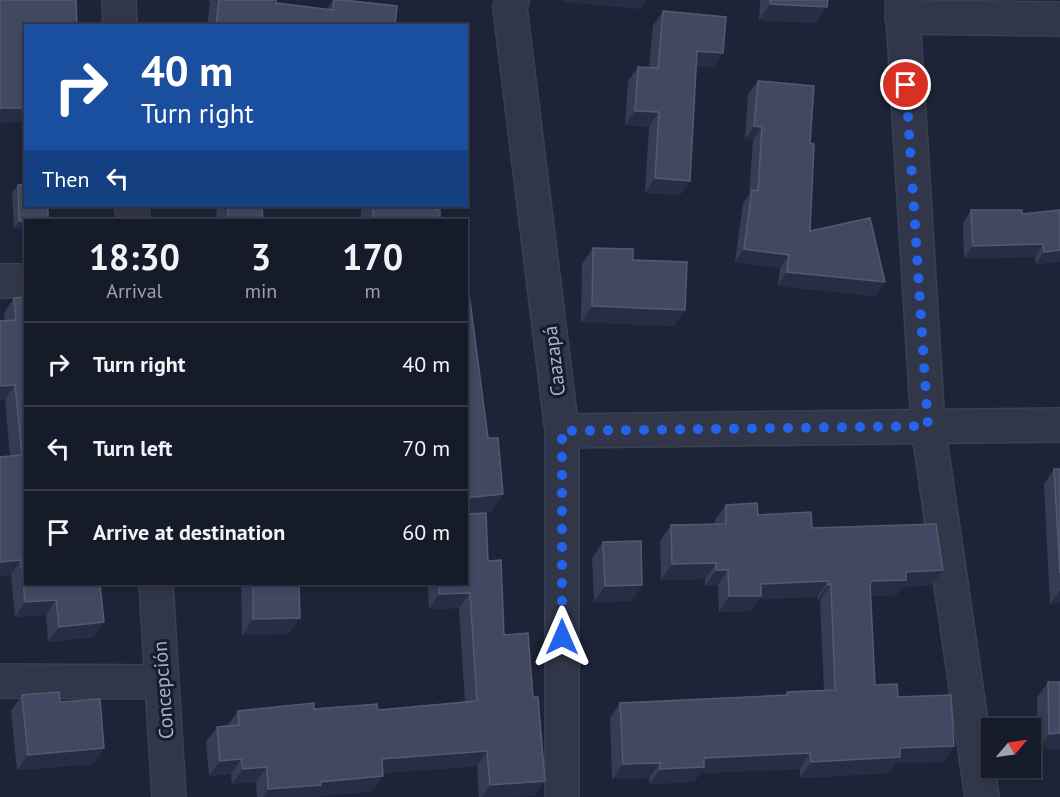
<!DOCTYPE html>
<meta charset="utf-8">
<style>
:root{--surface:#161b2a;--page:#232836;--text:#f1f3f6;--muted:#9ea1a8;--line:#353947}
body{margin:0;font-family:"PT Sans",sans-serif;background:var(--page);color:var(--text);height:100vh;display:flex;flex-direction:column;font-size:22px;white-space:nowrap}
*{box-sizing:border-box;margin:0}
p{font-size:20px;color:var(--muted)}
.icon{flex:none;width:33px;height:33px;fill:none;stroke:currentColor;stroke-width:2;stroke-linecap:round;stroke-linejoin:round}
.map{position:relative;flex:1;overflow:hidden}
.drawer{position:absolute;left:24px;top:219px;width:444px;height:366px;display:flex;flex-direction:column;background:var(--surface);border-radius:0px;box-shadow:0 3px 9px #0003,0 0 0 2px var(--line)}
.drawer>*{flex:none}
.guide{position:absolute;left:24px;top:24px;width:444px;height:183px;border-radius:0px;box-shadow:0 3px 9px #0003,0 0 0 2px var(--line);background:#1a4fa0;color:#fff;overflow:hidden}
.needle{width:39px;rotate:61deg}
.fabs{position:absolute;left:981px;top:718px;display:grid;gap:12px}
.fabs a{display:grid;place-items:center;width:60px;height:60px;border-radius:0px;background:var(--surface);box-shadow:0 3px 9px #0003,0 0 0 2px var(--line);font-size:30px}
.pin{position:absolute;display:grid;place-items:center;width:51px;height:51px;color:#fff;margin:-26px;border:3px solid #fff;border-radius:50%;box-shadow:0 2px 6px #0007}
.me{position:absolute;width:66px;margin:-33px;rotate:0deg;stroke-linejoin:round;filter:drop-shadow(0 0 4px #0008)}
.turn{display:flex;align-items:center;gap:21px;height:126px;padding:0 18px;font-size:27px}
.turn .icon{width:78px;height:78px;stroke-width:2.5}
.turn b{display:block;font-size:42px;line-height:51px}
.then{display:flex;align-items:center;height:57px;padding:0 18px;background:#0003;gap:12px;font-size:22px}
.eta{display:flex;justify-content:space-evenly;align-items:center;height:102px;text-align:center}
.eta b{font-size:36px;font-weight:700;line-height:42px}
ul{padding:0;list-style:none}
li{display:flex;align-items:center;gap:18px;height:84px;padding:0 18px;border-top:2px solid var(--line)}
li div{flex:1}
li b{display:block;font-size:22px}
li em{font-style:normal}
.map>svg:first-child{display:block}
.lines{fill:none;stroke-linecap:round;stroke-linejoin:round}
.street-casing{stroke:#3a4052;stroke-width:36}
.street{stroke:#313749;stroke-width:33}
.wall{fill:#353d55}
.shaded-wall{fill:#262e45}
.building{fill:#414962;stroke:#525a71;stroke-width:1.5}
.route{stroke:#2563eb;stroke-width:10;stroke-dasharray:0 18}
.labels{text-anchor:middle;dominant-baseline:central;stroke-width:6;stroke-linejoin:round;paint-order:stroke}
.street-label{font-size:20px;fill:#aab1c6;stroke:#171c2d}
</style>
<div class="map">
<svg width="1060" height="797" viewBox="0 0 1060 797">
<rect width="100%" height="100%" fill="#1d2438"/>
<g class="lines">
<defs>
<g id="street">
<path d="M119 0 120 26"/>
<path d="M512 0 510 8 562 431V797"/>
<path d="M902 0 928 426 982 797"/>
<path d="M902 17 1060 19"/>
<path d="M132 206 133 220"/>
<path d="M0 281H26"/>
<path d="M562 431 1060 425"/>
<path d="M156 584 169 797"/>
<path d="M0 681 162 682"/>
</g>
</defs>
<use href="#street" class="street-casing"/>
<use href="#street" class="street"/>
</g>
<g class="wall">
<path d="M206 0H276V3L327 9 333 0H343L395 26H207L210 1Z"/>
<path d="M760 0H828L816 23 759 20Z"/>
<path d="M663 11 723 53 713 67 696 66 690 181 680 195 645 193 649 127 625 125 628 81 638 67H649L653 26Z"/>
<path d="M758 81 810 143V231L876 296 778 286 780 268 735 262 743 203 749 195 753 140 745 139 748 94Z"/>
<path d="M18 185 48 206 14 229 12 193Z"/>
<path d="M216 206H262L263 220H217Z"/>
<path d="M361 206H437L436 210 440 220H361Z"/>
<path d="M971 210 1022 214 1060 210V262L1036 264 1035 257 964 258 963 223Z"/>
<path d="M593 248 633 260 685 310 674 326 581 322 582 264Z"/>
<path d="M466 293 491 512 469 514 488 561 535 796 479 797 477 766 383 773 373 791 312 797H257L256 782 232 784 231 774 209 776 206 742 217 727 227 726 238 711 378 710 465 702 459 608 429 609 428 584H466Z"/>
<path d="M14 298 100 584 94 637 48 642 46 615 15 617 11 575 10 456 5 399 0 400V321H5L4 313Z"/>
<path d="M1054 469H1060V603L1050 604 1044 484Z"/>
<path d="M726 505 758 515 812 528 932 585 902 587 896 595 871 596 875 685 898 697 954 746 943 762 896 763 889 773 800 778V769L700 773 694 782 650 784 649 778 612 779 610 718 620 703 785 695 787 692 824 690 820 600H817V597L759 599 750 611 719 612 718 585 705 586V579L661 580 660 541 671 525 715 524V520Z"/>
<path d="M603 542 642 585 631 601 594 602 592 558Z"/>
<path d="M241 584H299L289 634 242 635Z"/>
<path d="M1048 682H1060V749H1038L1037 698Z"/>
<path d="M22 695 104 748 93 764 17 770 11 711Z"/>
</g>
<g class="shaded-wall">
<path d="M564 0H646L640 9 563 2Z"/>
<path d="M770 4 827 7 816 23 759 20Z"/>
<path d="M697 51 723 53 713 67 687 65Z"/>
<path d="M0 108H26V122L0 123Z"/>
<path d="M635 111 659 112 649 127 625 125Z"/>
<path d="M754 126 762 127 753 140 745 139Z"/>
<path d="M655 178 690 181 680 195 645 193Z"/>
<path d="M19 221H26V229H14Z"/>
<path d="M1043 244 1035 257 964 258 973 246Z"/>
<path d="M744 249 789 255 780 268 735 262Z"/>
<path d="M1060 250V262L1036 264 1044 252Z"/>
<path d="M787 272 885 282 876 296 778 286Z"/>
<path d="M592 306 685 310 674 326 581 322Z"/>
<path d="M15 385 5 399 0 400V386Z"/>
<path d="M503 494 491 512 466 514V498Z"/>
<path d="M21 560 11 575 0 576V562Z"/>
<path d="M716 563 705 579 661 580 672 564Z"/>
<path d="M716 570H728L718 585 705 586Z"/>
<path d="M943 570 932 585 902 587 896 595 862 597 870 583 872 581 906 572Z"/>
<path d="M828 581 817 597 759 599 750 611 719 612 729 596 761 584Z"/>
<path d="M831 584 820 600H817L828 585Z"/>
<path d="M642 585 631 601 594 602 605 586Z"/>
<path d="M1060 590V603L1050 604Z"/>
<path d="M470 593 459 608 429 609 439 594Z"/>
<path d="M56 600 46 615 15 617 25 602Z"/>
<path d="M300 618 289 634 242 635 253 619Z"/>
<path d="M104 622 94 637 48 642 59 627Z"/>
<path d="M1060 733V749H1038L1049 734Z"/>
<path d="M954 746 943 762 896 763 889 773 800 778 811 762 900 748Z"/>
<path d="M104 748 93 764 17 770 28 755Z"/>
<path d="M487 751 477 766 371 774 382 759Z"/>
<path d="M810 753 800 769 700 773 694 782 650 784 660 769 704 758Z"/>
<path d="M241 759 231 774 209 776 220 761Z"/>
<path d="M660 763 649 778 612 779 623 764Z"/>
<path d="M267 767 256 782 232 784 243 769Z"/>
<path d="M383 776 373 791 312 797H263L268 789 320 782Z"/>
<path d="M545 781 535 796 482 797 490 785Z"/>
</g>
<g class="building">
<path d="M0 0H76L77 26H26V108H0Z"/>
<path d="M219 0H276V3L333 10 334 0H343L397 6 395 26H216Z"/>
<path d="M770 0H828L827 7 770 4Z"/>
<path d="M663 11 726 17 723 53 697 51 690 181 655 178 659 112 635 111 638 67 658 68Z"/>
<path d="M758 81 814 86 810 143 814 144 810 231 870 218 885 282 787 272 789 255 744 249 752 190 758 191 762 127 754 126Z"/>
<path d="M26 184V206H48V220L19 221 18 185Z"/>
<path d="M228 206H262L263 220H228Z"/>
<path d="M373 206H437L436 210H440V220H373Z"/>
<path d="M971 210H1022V214L1060 210V250L1044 252 1043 244 973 246Z"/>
<path d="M593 248 633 249V260L687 262 685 310 592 306Z"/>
<path d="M466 293H469L488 438H498L503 494 466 498Z"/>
<path d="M26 297V584H100L104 622 59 627 56 600 25 602 21 560 0 562V457L22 455 15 385 0 386V321L16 320 14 298Z"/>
<path d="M1054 469H1060V573Z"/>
<path d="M757 503 758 515 811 512 812 528 936 524 943 570 906 572V580L872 581 870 583 875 685 897 684 898 697 951 695 954 746 900 748V757L811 762 810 753 704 758V767L660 769V763L623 764 620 703 788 695 787 692 835 690 831 584 828 585V581L761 584V596H729L728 570H716V563L672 564 671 525 726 524V505Z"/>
<path d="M486 513 488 561 501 560 504 635 528 633 533 697H538L545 781 490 785 487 751 382 759 383 776 320 782 321 785 268 789 267 767 243 769 241 759 220 761 217 727 239 725 238 711 314 703V709L377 704 378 710 477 701 470 593 439 594V584H466V514Z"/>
<path d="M641 541 642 585 605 586 603 542Z"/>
<path d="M253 584H299L300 618 253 619Z"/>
<path d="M1048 682H1060V733L1049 734Z"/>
<path d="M59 692 60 702 100 699 104 748 28 755 22 695Z"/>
</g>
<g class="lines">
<path class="route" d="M562 637V431L928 426 906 85"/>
</g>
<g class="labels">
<g class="street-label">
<text transform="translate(554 361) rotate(-97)">Caazapá</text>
<text transform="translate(163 690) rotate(-94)">Concepción</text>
</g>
</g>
</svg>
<div class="fabs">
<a><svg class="needle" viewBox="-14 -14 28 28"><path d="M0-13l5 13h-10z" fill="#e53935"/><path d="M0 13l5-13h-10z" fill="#9ea1a8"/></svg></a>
</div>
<div class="pin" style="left:906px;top:85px;background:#d93025"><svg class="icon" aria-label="arrive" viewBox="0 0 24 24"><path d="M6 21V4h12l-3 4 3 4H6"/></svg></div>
<svg class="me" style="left:562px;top:637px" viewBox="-20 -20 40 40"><path d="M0-17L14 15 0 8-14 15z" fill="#2563eb" stroke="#fff" stroke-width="4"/></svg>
<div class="guide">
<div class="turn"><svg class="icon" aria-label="right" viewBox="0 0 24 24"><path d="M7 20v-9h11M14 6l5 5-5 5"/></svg><div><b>40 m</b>Turn right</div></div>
<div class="then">Then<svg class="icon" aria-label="left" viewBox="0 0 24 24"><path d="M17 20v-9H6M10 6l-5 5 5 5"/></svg></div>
</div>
<section class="drawer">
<div class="eta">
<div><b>18:30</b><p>Arrival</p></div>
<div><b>3</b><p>min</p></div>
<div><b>170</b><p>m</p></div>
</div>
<ul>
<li><svg class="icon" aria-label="right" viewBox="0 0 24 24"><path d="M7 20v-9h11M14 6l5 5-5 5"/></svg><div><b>Turn right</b></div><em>40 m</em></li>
<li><svg class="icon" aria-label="left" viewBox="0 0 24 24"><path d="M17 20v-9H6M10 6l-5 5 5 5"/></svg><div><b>Turn left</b></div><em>70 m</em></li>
<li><svg class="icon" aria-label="arrive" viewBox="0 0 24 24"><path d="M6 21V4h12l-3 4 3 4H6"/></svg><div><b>Arrive at destination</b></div><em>60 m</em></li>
</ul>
</section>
</div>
